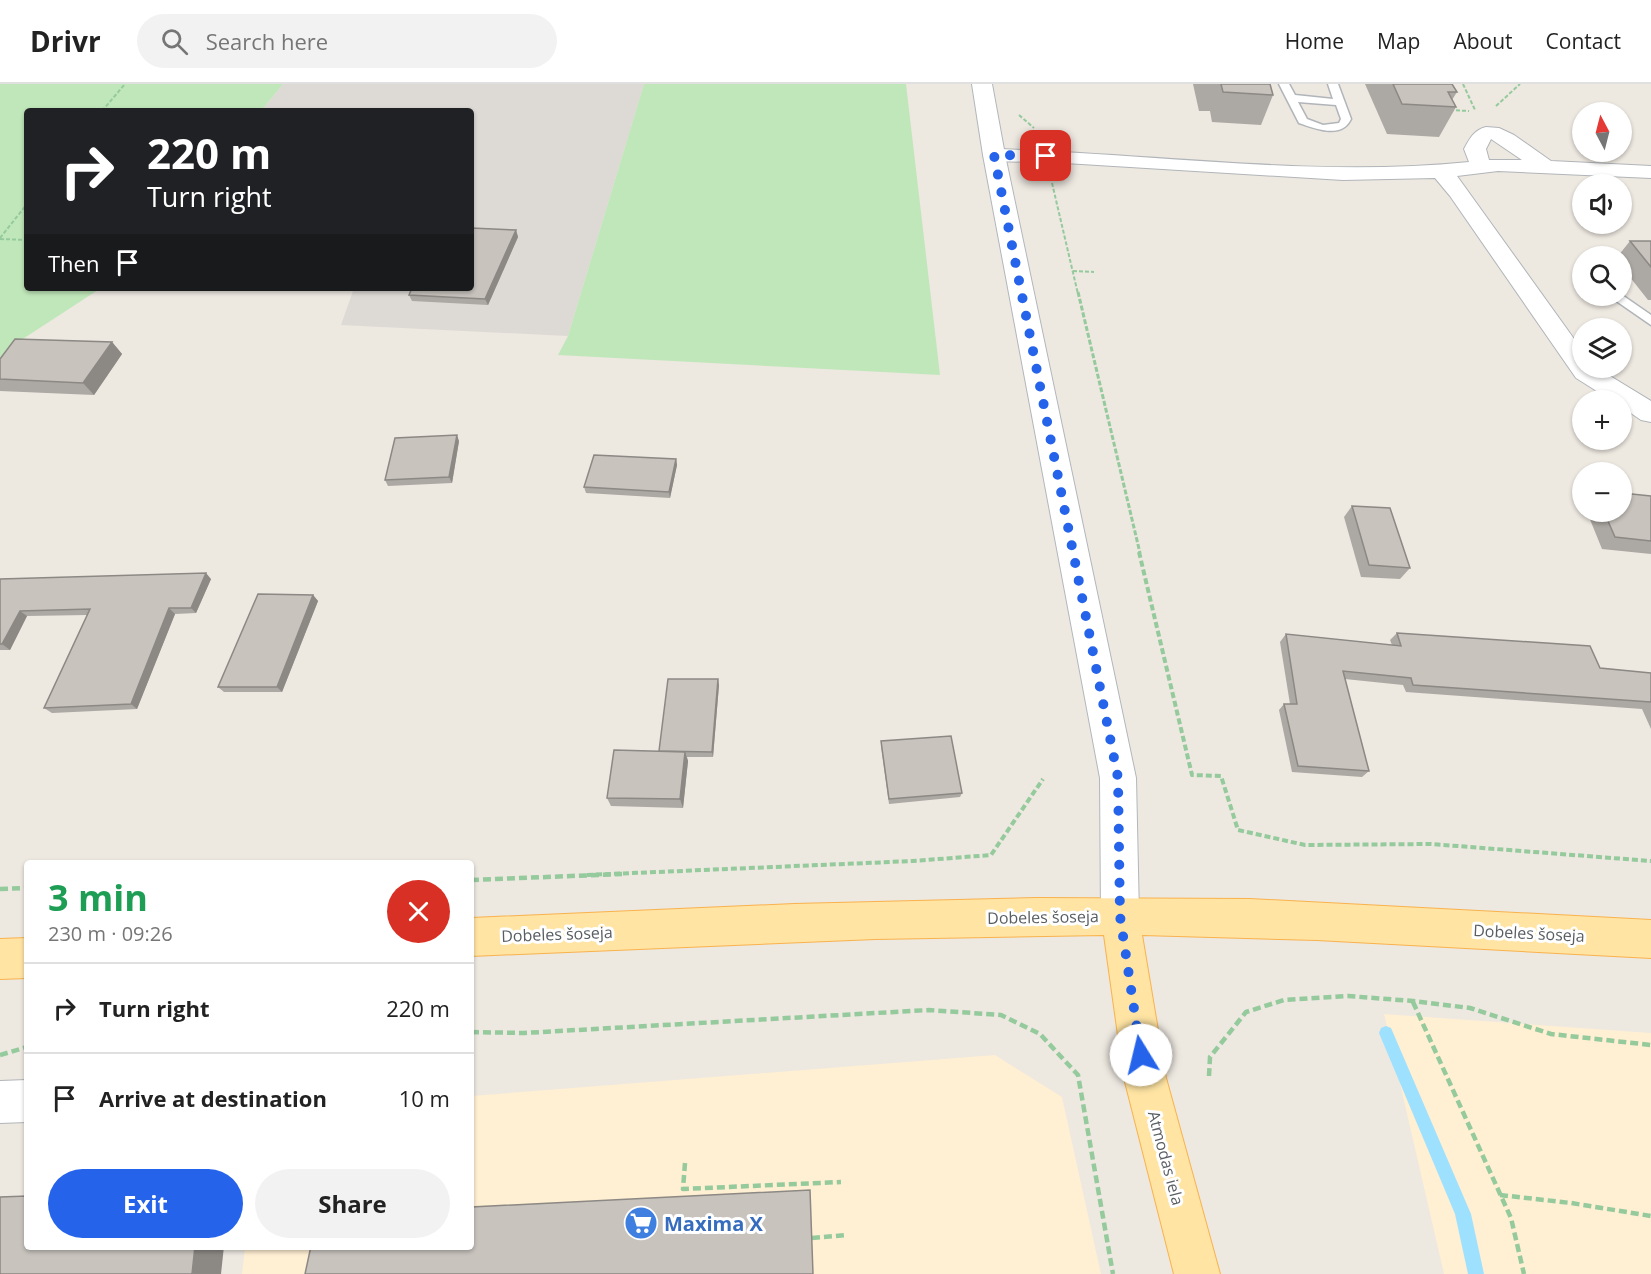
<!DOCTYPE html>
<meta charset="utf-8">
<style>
:root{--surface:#fff;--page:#f2f2f2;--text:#222;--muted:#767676;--line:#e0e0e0;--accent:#2563eb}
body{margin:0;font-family:"Open Sans",sans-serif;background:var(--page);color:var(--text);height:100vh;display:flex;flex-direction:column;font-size:22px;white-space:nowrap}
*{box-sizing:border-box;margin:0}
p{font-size:20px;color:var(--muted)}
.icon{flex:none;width:33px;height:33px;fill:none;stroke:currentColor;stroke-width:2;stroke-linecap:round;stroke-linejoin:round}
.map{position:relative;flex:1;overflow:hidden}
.sheet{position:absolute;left:24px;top:776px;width:450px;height:390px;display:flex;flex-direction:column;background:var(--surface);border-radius:6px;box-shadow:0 2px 4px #0004}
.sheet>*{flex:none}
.banner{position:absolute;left:24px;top:24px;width:450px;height:183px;border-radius:6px;box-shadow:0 2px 4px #0004;background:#202124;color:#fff;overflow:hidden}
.needle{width:39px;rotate:353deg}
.fabs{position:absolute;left:1572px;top:18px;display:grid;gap:12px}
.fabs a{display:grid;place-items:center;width:60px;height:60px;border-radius:50%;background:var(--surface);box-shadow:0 2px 4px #0004;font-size:30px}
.pin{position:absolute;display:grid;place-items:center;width:51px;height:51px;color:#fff;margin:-26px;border-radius:12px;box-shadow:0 3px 9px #0006}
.me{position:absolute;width:66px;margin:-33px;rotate:351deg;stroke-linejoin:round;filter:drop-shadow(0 0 4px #0008)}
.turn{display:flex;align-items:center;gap:21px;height:126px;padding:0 24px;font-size:27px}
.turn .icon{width:78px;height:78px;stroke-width:2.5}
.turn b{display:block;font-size:42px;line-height:51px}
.then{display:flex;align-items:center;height:57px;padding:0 24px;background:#0003;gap:12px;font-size:22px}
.round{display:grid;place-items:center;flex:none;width:63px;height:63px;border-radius:32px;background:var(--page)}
.overview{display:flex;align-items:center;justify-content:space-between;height:102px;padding:0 24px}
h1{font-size:36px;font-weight:700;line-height:45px;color:#1e9e55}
.action{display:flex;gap:12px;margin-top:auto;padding:12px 24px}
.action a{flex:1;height:69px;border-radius:36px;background:var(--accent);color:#fff;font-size:24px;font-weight:700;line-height:69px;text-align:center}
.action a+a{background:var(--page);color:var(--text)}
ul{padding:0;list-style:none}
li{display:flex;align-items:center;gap:18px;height:90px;padding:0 24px;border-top:2px solid var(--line)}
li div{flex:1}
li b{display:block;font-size:22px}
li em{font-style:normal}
header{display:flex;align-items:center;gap:36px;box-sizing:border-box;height:84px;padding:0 30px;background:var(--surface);border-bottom:2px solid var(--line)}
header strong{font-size:28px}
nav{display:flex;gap:33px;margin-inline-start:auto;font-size:21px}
.search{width:420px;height:54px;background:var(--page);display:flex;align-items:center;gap:15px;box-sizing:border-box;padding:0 21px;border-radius:33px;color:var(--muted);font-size:22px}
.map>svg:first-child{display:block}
.commercial{fill:#ffefd3}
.industrial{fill:#dddad5}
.green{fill:#c0e7ba}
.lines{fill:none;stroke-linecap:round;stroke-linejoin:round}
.stream{fill:#9ee1ff;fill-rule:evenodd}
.service-casing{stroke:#b1b5b9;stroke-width:3}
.minor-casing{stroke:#b1b5b9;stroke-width:2}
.secondary-casing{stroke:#b2b7bc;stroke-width:2}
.primary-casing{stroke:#f9b24d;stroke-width:2}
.path-far3{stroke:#95ca9d;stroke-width:2;stroke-dasharray:4 2;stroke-linecap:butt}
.path-far2{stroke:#95ca9d;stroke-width:3;stroke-dasharray:5 2;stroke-linecap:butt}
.path-far1{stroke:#95ca9d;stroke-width:4;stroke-dasharray:6 3;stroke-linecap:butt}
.path{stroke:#95ca9d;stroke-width:4.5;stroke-dasharray:8 4;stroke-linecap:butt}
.service{fill:#fff;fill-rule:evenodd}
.minor{fill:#fff;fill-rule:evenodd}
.secondary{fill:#fff;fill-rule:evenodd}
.primary{fill:#ffe4a3;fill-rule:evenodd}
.wall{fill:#aca8a3}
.shaded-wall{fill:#8c8884}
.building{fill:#c8c3bd;stroke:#8c8884;stroke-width:1.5}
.route{stroke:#2563eb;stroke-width:10;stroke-dasharray:0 18}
.labels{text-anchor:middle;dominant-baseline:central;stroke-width:6;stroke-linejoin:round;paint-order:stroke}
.street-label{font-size:16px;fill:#595e62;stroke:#fff}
.near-shop-label{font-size:20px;font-weight:bold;fill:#366cbe;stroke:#fff;text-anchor:start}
</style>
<header>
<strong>Drivr</strong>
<div class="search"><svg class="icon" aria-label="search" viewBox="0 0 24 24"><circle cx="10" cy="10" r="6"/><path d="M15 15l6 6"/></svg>Search here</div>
<nav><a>Home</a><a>Map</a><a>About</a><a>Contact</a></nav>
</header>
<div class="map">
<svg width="1651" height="1190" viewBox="0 0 1651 1190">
<rect width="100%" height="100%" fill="#ede8e0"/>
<g class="commercial">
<path d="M1384 930 1651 949V1190H1444Z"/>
<path d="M995 971 1062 1013 1101 1190H242L245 1163 471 1162V1012Z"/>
</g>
<path class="industrial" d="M283 0H644L568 252 341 241 354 204H471V27H261Z"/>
<g class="green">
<path d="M0 0H283L261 27H27V204H101L12 262 0 302Z"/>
<path d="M644 0H906L940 291 558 271 568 252Z"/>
</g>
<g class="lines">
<path class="stream" d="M1386 942 1391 944 1471 1130 1484 1190H1468L1455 1130 1379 949 1381 944Z"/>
<defs>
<g id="service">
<path d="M1279 0H1289L1295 11 1333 15 1328 0H1338L1351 35C1342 55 1316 45 1299 39ZM1298 18 1336 21 1341 35 1339 39 1323 41 1307 35Z"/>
<path d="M1622 211 1651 231V241L1609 212Z"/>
</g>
<g id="minor">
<path d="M1486 43 1499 44 1514 51 1551 77 1651 82V94L1498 87 1457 92 1582 266V284H1597L1651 317V338L1641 336 1622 323V316H1611L1576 294 1450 112 1435 94 1343 96 1065 79 994 77 987 75 983 71 987 67 994 65C1152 69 1311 94 1469 78L1464 65C1470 54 1474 46 1486 43ZM1491 55 1522 76H1489L1486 65Z"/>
<path d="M27 996V1038L0 1039V997Z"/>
</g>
<path id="secondary" d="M972 0H992L1005 71 1136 694 1139 832 1134 845 1120 851 1106 845 1101 832 1100 694 983 71Z"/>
<g id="primary">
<path d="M1036 814 1250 815 1651 836V874L1317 856 1142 851 1166 994 1220 1190H1174L1124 994 1104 851 875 855 471 872V834L794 820Z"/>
<path d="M27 854V894L0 895V855Z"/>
</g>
</defs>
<use href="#service" class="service-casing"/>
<use href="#minor" class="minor-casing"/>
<use href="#secondary" class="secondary-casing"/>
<use href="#primary" class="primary-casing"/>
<g class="path-far3">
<path d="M1463 0 1475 26"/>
<path d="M1496 22 1520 0"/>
<path d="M1450 26 1469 27"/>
<path d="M102 27 125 0"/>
<path d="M1019 31 1034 44"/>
<path d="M1052 99 1078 210"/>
<path d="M0 154 27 120"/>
<path d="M0 155 27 156"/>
<path d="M1073 187 1094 188"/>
</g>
<path class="path-far2" d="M1078 208 1140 469"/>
<g class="path-far1">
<path d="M1139 468 1192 691 1221 692 1238 746 1305 761 1431 760 1651 777"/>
<path d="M587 791 913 777 991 771 1043 695"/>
</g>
<g class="path">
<path d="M471 796 622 790"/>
<path d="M0 805 27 804"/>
<path d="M1413 918 1511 1134 1524 1190"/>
<path d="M471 948 524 949 929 926 1001 931 1040 950 1078 991 1113 1190"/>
<path d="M0 971 27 963"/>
<path d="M1209 992 1210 973 1246 928 1284 916 1348 912 1413 917 1470 924 1551 950 1651 961"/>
<path d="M685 1079 683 1105 841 1098"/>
<path d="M1500 1111 1571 1119 1651 1132"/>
<path d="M812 1154 846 1151"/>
</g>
<use href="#service" class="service"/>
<use href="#minor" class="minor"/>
<use href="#secondary" class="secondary"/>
<use href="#primary" class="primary"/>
</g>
<g class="wall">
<path d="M1193 0H1270L1273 11 1261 41 1212 38 1210 27H1199Z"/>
<path d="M1365 0H1452L1457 8 1452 16 1456 23 1439 53 1387 50Z"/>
<path d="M516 146 518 153 488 221 412 217 409 211Z"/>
<path d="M1630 157H1651V216H1648L1622 183V172H1618Z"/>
<path d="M112 258 122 270 94 311 0 307V275Z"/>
<path d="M459 357 452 399 388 402 385 396Z"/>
<path d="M676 375 677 381 670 414 586 409 584 403Z"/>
<path d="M1651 412V470L1602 465 1587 428H1622Z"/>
<path d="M1352 422 1410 484 1400 495 1361 493 1344 433Z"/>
<path d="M0 495H211L196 529 175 530 137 625 52 629 44 624 87 531 27 532 10 566H0Z"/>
<path d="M313 511 318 517 282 608H224L218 603Z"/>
<path d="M1397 549 1600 584 1651 589V645L1642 625 1406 608 1403 601 1345 595 1369 687 1362 693 1292 688 1279 626 1284 620H1290L1280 558 1286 550 1392 561 1390 556Z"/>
<path d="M719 601 713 673H687L688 677 683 724 611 722 607 714 659 667Z"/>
<path d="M881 657 962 709 960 713 889 720 881 662Z"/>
</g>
<g class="shaded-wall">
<path d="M516 146 518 153 488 221 485 215Z"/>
<path d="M112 258 122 270 94 311 83 299Z"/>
<path d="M457 351 459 357 452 399 449 393Z"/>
<path d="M676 375 677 381 670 414 669 408Z"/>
<path d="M206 489 211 495 196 529 191 524Z"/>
<path d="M313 511 318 517 282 608 277 603Z"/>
<path d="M169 524 175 530 137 625 131 620Z"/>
<path d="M20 527 27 532 10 566 2 560Z"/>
<path d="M718 595 719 601 713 673 712 668Z"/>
<path d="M685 668 688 677 683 724 680 715Z"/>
<path d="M195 1162H224L221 1190H192Z"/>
</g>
<g class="building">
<path d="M1221 0H1270L1273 11 1223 8Z"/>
<path d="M1393 0H1452L1457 8H1448L1456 23 1402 20Z"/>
<path d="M471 144 516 146 485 215 409 211 412 204H471Z"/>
<path d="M1630 157H1651V183Z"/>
<path d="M15 255 112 258 83 299 0 295V275Z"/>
<path d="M457 351 449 393 385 396 395 354Z"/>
<path d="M594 371 676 375 669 408 584 403Z"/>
<path d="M1622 409 1651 412V457L1615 453 1604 428H1622Z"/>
<path d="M1352 422 1390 424 1410 484 1369 481Z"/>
<path d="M206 489 191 524H169L131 620 44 624 90 525 20 527 2 560H0V495Z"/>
<path d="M258 510 313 511 277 603H218Z"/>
<path d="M1397 549 1590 562 1600 584 1651 589V618L1413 601 1411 594 1343 587 1369 687 1298 682 1284 620H1297L1286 550 1401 562Z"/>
<path d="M668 595H718L712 668 659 667Z"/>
<path d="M951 652 962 709 889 715 881 657Z"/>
<path d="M614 666 685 668 680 715 607 714Z"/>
<path d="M810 1106 813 1190H305L311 1162H471V1123Z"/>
<path d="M27 1112V1162H195L192 1190H0V1113Z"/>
</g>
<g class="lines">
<path class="route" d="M1046 72 994 71 1118 694 1120 832 1141 971"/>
</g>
<defs>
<symbol id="supermarket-disc" viewBox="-11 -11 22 22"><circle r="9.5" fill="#3f7fe0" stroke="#fff"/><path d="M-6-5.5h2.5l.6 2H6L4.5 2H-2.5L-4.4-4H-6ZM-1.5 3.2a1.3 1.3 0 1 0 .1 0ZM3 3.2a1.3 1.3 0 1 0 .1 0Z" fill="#fff"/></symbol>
</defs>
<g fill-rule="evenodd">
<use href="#supermarket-disc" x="622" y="1120" width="38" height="38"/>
</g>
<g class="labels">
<g class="street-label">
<text transform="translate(1043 833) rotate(-1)">Dobeles šoseja</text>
<text transform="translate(1529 849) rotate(3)">Dobeles šoseja</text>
<text transform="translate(557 850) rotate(-2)">Dobeles šoseja</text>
<text transform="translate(1166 1074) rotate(75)">Atmodas iela</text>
</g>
<g class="near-shop-label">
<text x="664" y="1139">Maxima X</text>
</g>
</g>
</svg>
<div class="fabs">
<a><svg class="needle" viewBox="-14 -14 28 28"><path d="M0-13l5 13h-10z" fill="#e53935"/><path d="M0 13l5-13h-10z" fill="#767676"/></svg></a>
<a><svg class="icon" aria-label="sound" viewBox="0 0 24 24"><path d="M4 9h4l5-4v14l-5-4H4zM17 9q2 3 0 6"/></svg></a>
<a><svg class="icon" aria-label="search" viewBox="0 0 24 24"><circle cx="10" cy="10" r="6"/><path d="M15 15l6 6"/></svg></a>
<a><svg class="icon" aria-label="layers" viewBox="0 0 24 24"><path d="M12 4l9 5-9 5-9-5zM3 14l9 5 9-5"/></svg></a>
<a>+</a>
<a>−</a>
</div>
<div class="pin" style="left:1046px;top:72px;background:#d93025"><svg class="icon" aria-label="arrive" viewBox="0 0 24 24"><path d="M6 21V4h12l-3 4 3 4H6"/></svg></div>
<svg class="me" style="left:1141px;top:971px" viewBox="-20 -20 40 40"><circle r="19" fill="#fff"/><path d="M0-13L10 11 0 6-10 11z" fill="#2563eb"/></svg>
<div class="banner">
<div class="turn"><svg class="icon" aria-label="right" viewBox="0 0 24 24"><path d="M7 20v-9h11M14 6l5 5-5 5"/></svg><div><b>220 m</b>Turn right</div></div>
<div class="then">Then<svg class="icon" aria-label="arrive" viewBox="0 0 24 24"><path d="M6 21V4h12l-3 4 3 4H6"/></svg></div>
</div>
<section class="sheet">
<div class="overview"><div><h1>3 min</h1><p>230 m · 09:26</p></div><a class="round" style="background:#d93025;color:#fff"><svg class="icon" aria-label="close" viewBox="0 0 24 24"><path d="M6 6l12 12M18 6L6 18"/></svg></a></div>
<ul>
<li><svg class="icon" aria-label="right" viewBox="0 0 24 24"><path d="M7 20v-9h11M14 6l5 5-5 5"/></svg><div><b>Turn right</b></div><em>220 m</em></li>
<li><svg class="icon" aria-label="arrive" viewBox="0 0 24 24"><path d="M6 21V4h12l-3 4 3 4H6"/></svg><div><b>Arrive at destination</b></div><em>10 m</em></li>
</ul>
<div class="action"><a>Exit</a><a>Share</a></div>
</section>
</div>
